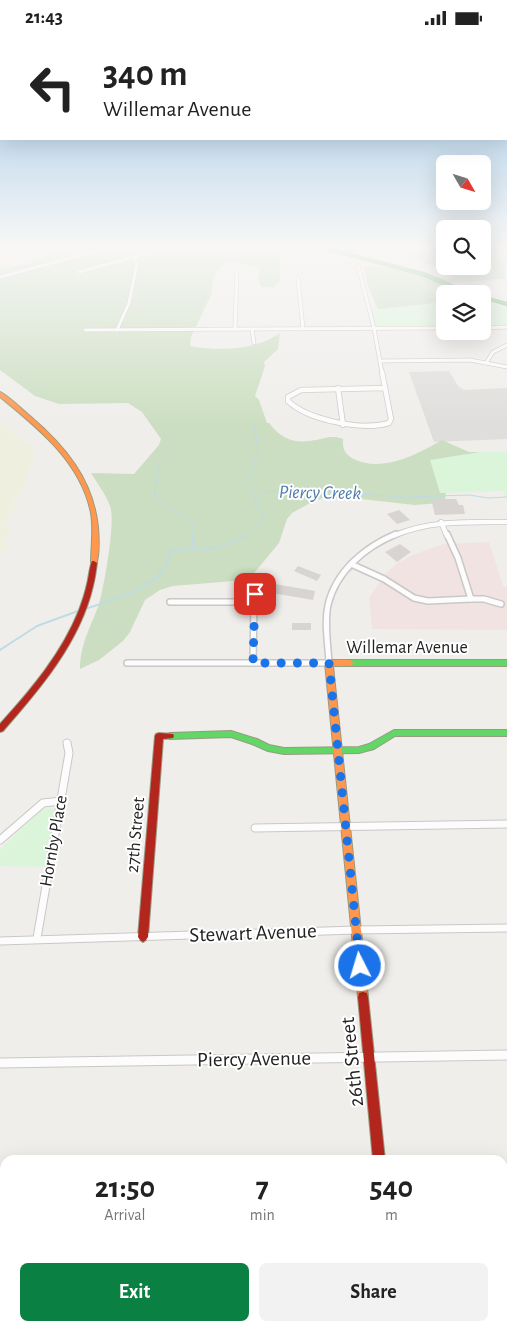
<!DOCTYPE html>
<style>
:root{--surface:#fff;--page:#f2f2f2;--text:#222;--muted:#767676;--accent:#0b8043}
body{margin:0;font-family:"Alegreya Sans",sans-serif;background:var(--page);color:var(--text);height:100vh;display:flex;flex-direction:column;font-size:19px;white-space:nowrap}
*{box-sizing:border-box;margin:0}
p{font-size:16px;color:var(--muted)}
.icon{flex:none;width:28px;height:28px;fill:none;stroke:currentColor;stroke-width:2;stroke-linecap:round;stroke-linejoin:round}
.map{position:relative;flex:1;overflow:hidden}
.drawer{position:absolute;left:0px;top:1120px;width:508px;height:176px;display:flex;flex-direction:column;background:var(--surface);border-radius:15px 15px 0 0;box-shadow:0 5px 20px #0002}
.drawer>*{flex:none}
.top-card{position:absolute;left:0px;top:0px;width:508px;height:105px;box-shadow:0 5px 20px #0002;background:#fff;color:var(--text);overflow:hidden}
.needle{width:32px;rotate:129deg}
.buttons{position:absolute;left:436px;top:120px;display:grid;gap:10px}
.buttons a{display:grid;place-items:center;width:55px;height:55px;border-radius:8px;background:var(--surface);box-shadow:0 5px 20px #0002;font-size:25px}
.pin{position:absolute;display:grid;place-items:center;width:42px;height:42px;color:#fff;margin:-21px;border-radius:10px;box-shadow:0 2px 8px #0006}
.me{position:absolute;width:55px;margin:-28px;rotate:355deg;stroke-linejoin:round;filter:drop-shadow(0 0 4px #0008)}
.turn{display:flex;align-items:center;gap:18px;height:105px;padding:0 20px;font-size:22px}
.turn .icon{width:65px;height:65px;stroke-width:2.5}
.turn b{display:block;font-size:35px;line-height:42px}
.eta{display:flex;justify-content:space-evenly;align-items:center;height:85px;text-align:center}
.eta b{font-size:30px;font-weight:600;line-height:35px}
.button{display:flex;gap:10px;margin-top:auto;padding:10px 20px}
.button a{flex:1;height:58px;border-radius:8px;background:var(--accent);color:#fff;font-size:20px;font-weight:600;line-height:58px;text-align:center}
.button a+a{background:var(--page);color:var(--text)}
.status{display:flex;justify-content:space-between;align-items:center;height:35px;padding:0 25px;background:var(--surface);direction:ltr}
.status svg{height:14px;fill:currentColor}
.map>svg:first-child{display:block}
.residential{fill:#dfdedc}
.commercial{fill:#f1e3e1}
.farmland{fill:#efefdf}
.forest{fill:#cbdec1}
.park{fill:#daf5da}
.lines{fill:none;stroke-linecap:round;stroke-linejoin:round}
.stream-far1{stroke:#bfdbe3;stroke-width:1}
.stream{stroke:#bfdbe3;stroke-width:2}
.building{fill:#d7d4d2}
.street-far4-casing{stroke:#c9c8c7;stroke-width:4.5}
.street-far3-casing{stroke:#c9c8c7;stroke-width:6}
.street-far2-casing{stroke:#c9c8c7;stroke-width:8}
.street-far1-casing{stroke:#c9c8c7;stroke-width:9}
.street-casing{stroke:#c9c8c7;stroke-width:11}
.fast-casing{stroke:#999a82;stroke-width:2}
.slow-casing{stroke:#999a82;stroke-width:2}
.jam-casing{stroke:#999a82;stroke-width:2}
.street-far4{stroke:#fdfcfc;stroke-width:3}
.street-far3{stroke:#fdfcfc;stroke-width:4.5}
.street-far2{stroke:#fdfcfc;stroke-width:5}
.street-far1{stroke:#fdfcfc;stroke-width:7}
.street{stroke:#fdfcfc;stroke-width:9}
.fast{fill:#63d668;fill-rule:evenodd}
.slow{fill:#ff974d;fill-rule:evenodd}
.jam{fill:#b3261e;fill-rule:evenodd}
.route{stroke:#1a73e8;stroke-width:9;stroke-dasharray:0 16.2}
.labels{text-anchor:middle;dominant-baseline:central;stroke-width:4;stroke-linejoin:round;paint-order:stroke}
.street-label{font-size:18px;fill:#222;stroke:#fff}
.water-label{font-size:19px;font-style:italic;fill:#4a7aab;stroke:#fff}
.near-street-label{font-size:21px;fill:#222;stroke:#fff}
</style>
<div class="status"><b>21:43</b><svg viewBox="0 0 49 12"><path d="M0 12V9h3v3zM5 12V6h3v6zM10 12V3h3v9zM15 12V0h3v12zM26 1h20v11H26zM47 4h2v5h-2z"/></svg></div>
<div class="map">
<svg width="507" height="1296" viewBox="0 0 507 1296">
<rect width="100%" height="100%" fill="#f0eeeb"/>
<path class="residential" d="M449 336 458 351 464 355 507 353V404L434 407 409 337Z"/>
<g class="commercial">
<path d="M489 507 503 551 507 552V595L372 594 369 563 386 538 398 528 412 520 443 509Z"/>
<path d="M0 1147H5V1291H321L322 1296H0Z"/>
</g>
<g class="farmland">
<path d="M22 210H61L45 224 10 232 7 229 10 228H6L0 223V221H11L14 214Z"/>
<path d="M0 388 33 413 34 418 22 460 15 463 12 468 18 470 6 485 10 498 4 505 8 507 7 516 0 518Z"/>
</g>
<g class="forest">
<path d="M64 210H280V246L274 252H261L258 244 260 233 245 229 228 227 217 236 213 244 211 260 191 302 190 311C220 316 254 316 280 298L278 314 264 327 265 331 255 361 259 365 267 388H269C282 405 295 409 316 405 327 403 332 400 343 404 342 415 346 421 356 425 384 437 418 419 442 405L469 417H480L446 457 445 464 441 468 415 470 352 463H323L312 467 292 478 287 484 279 508 255 537 245 543 233 546 173 551 160 555 145 565 130 597 123 606 99 625 80 634C80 609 91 592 99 569 104 552 116 485 110 471 106 460 97 448 91 438L134 439 159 410 161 404 142 377 128 368 59 369 35 361 0 335V234L27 229Z"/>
<path d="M354 210H445V231H482L483 210H494C500 221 507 234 505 244L445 248 442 251 463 259H445V290L379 277 368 251 364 231 384 232 447 244 454 241V238L394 217Z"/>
</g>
<g class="park">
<path d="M482 263 507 269V292L483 293Z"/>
<path d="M445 267V293H374L369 275Z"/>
<path d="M480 417H507V466L504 456 440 458 430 425Z"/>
<path d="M46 773 53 774 55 779 46 832 0 831V815L40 776Z"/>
</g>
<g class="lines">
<g class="stream-far1">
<path d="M160 425 154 462 193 490V501"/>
<path d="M255 464 265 457 291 455 405 462 469 460 488 463 507 462"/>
<path d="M246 501 264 484 247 447 258 416 254 389"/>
</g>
<g class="stream">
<path d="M193 499V513"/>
<path d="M85 574C109 566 152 555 165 532 168 528 168 522 170 517 183 512 193 515 206 514 221 513 235 507 248 499"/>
<path d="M0 615 37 591 78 576"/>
</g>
</g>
<g class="building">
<path d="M431 464H456L459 470H463L465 479 435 480Z"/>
<path d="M399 475 410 485 397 489 387 479Z"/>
<path d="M400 509 411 517 397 527 385 517Z"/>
<path d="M298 531 321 540 317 546 294 536Z"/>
<path d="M275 549 315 556 313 565 266 557 268 550Z"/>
<rect x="292" y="588" width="19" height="7"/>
</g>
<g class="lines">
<defs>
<g id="street-far4">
<path d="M358 231 374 293 382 338"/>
<path d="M79 237 159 215"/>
<path d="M0 242 118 210"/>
<path d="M298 243 303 294"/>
<path d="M482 293 507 292"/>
<path d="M235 294 237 235"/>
<path d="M252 294 254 308"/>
<path d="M85 295 445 293"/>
<path d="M117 295 129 268 137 229 133 222"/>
<path d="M380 326 470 325 507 332"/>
<path d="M486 328 493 317 507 310"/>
</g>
<g id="street-far3">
<path d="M382 337 391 384 389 388C362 396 308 385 288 366V362L301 355 385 353"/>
<path d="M338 353 343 390"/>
<path d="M441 487 447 501"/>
<path d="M393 501C430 485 467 487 507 487"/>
</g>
<g id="street-far2">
<path d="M351 529 384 544 414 563 428 566 471 564 458 523 447 499"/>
<path d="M471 564H484L501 569"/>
<path d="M170 567H254L253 628"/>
<path d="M127 628H329C328 609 324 588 328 570 336 536 365 512 396 499"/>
</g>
<g id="street-far1">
<path d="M255 793 507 789"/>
<path d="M0 805 43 768 61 766"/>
<path d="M37 903 69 718 67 708"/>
<path d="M0 906 357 895 507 893"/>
</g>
<path id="street" d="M0 1028 507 1020"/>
<g id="fast">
<path d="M309 210H315L424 238 473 259H467L422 240Z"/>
<path d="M482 261 507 268V270L482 263Z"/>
<path d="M350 625H507V631H350L346 628Z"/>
<path d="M394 695H507V701H395L374 714 359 718 284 719 268 716 252 709 231 702 170 704 167 703 166 701 167 699 170 698 231 696 257 704 269 710 284 713 359 712 369 709Z"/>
<path d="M389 1291H401L402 1296H390Z"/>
</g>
<g id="slow">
<path d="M0 357C11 363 20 373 30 381 65 411 93 444 98 492 99 504 100 518 96 530H94L91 528C91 511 94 495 91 478 81 427 38 393 0 362Z"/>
<path d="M329 625H350L354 628 350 631H333L368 962 367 966 363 967 359 966 358 962 325 628Z"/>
</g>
<g id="jam">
<path d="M92 526H94L97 528C96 536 95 543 93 551 80 607 40 654 3 696L0 697V689C31 655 62 618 79 575 82 567 85 558 87 549 89 542 89 534 92 526Z"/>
<path d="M159 698 173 699 174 701 173 703 163 704 148 902 146 905 143 907 140 905 138 902 155 701 156 699Z"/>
<path d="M363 957 367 958 368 962 385 1125H373L358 962 359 958Z"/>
</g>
</defs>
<use href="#street-far4" class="street-far4-casing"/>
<use href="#street-far3" class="street-far3-casing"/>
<use href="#street-far2" class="street-far2-casing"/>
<use href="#street-far1" class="street-far1-casing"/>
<use href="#street" class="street-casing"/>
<use href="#fast" class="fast-casing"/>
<use href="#slow" class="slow-casing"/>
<use href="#jam" class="jam-casing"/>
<use href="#street-far4" class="street-far4"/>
<use href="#street-far3" class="street-far3"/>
<use href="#street-far2" class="street-far2"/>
<use href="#street-far1" class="street-far1"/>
<use href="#street" class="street"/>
<use href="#fast" class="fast"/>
<use href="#slow" class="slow"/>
<use href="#jam" class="jam"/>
</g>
<linearGradient id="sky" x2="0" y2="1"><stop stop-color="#97c4e6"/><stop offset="0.54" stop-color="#f8f7f6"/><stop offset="1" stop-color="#f8f7f6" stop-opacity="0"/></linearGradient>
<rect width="507" height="391" fill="url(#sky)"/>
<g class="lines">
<path class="route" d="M255 559 253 628H329L360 931"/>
</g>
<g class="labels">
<g class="street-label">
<text x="407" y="613">Willemar Avenue</text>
<text transform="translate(136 800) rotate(-85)">27th Street</text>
<text transform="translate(54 806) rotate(-80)">Hornby Place</text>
</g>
<g class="water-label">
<text transform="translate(320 458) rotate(1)">Piercy Creek</text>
</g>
<g class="near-street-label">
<text transform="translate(253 898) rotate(-2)">Stewart Avenue</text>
<text transform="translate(254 1024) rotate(-1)">Piercy Avenue</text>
<text transform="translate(352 1027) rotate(-96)">26th Street</text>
</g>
</g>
</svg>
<div class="buttons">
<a><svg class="needle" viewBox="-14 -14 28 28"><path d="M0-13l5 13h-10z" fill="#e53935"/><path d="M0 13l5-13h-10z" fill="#767676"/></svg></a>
<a><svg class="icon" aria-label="search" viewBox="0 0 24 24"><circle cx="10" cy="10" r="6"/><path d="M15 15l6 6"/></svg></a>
<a><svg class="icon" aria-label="layers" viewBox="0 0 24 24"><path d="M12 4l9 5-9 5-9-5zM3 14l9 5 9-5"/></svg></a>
</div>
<div class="pin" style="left:255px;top:559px;background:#d93025"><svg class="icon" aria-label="arrive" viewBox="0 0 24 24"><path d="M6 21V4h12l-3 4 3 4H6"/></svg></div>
<svg class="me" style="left:360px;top:931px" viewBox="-20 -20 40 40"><circle r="17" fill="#1a73e8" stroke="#fff" stroke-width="3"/><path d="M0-11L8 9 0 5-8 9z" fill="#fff"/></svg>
<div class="top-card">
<div class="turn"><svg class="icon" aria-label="left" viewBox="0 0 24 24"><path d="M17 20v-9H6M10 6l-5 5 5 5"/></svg><div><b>340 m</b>Willemar Avenue</div></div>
</div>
<section class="drawer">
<div class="eta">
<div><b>21:50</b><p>Arrival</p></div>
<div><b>7</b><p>min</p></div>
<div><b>540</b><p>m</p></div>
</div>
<div class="button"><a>Exit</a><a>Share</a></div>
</section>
</div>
